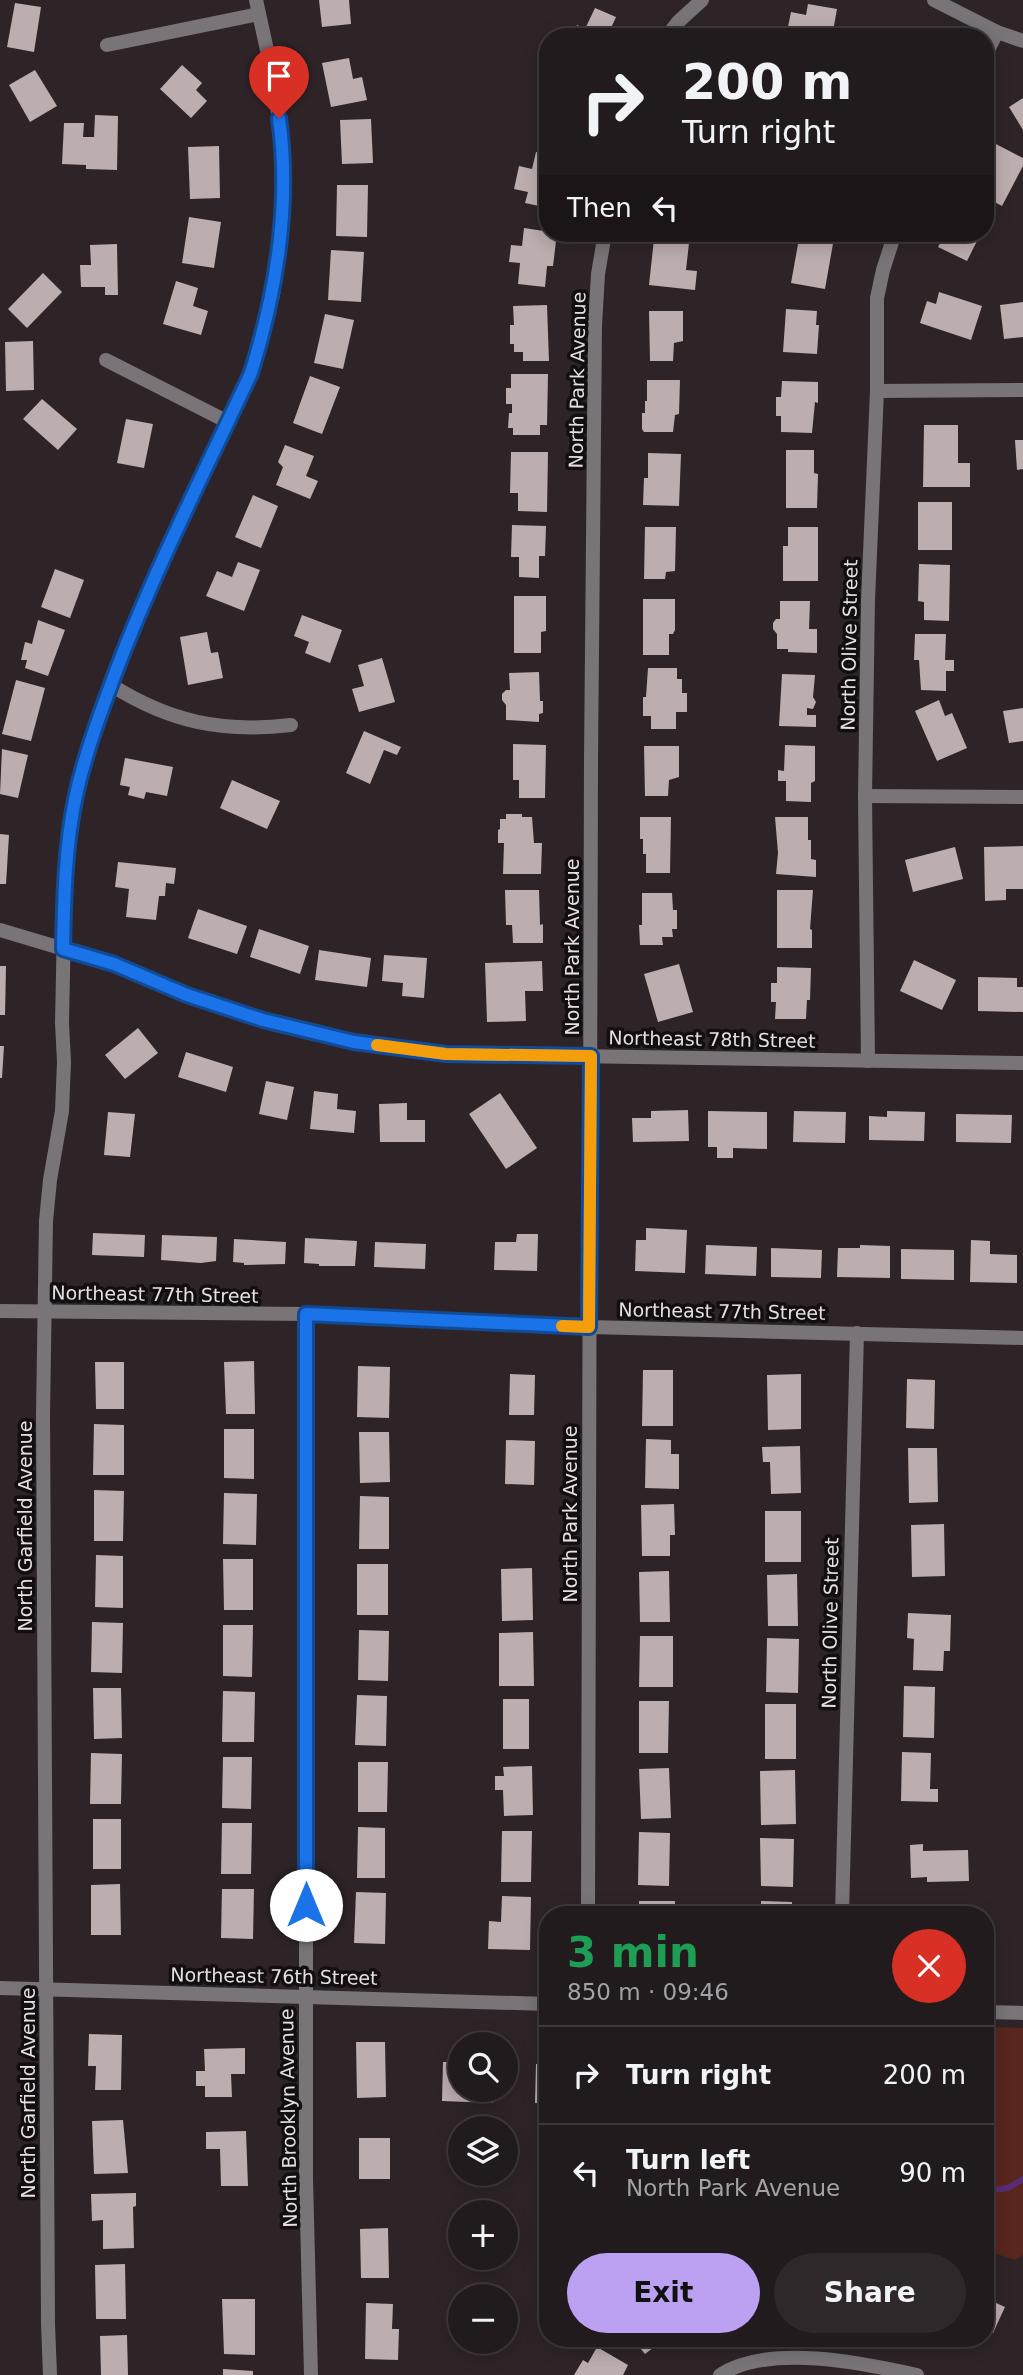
<!DOCTYPE html>
<meta charset="utf-8">
<style>
:root{--surface:#221b1e;--page:#2e282b;--text:#f1f3f6;--muted:#a2a1a4;--line:#3f393c;--accent:#bca0f2}
body{margin:0;font-family:"DejaVu Sans",sans-serif;background:var(--page);color:var(--text);height:100vh;display:flex;flex-direction:column;font-size:26px;white-space:nowrap}
*{box-sizing:border-box;margin:0}
p{font-size:23px;color:var(--muted)}
.icon{flex:none;width:38px;height:38px;fill:none;stroke:currentColor;stroke-width:2;stroke-linecap:round;stroke-linejoin:round}
.map{position:relative;flex:1;overflow:hidden}
.drawer{position:absolute;left:539px;top:1906px;width:455px;height:441px;display:flex;flex-direction:column;background:var(--surface);border-radius:28px;box-shadow:0 4px 18px #0003,0 0 0 2px var(--line)}
.drawer>*{flex:none}
.banner{position:absolute;left:539px;top:28px;width:455px;height:214px;border-radius:28px;box-shadow:0 4px 18px #0003,0 0 0 2px var(--line);background:#221b1e;color:var(--text);overflow:hidden}
.tools{position:absolute;left:448px;top:2032px;display:grid;gap:14px}
.tools a{display:grid;place-items:center;width:70px;height:70px;border-radius:50%;background:var(--surface);box-shadow:0 4px 18px #0003,0 0 0 2px var(--line);font-size:35px}
.pin{position:absolute;display:grid;place-items:center;width:60px;height:60px;color:#fff;margin:-72px -30px;border-radius:50% 50% 50% 0;rotate:-45deg;box-shadow:0 0 7px #0007}
.pin .icon{rotate:45deg}
.me{position:absolute;width:77px;margin:-38px;rotate:0deg;stroke-linejoin:round;filter:drop-shadow(0 0 5px #0008)}
.turn{display:flex;align-items:center;gap:24px;height:147px;padding:0 28px;font-size:32px}
.turn .icon{width:91px;height:91px;stroke-width:2.5}
.turn b{display:block;font-size:49px;line-height:60px}
.then{display:flex;align-items:center;height:66px;padding:0 28px;background:#0003;gap:14px;font-size:26px}
.round{display:grid;place-items:center;flex:none;width:74px;height:74px;border-radius:37px;background:var(--page)}
.headline{display:flex;align-items:center;justify-content:space-between;height:119px;padding:0 28px}
h1{font-size:42px;font-weight:600;line-height:52px;color:#1e9e55}
.cta{display:flex;gap:14px;margin-top:auto;padding:14px 28px}
.cta a{flex:1;height:80px;border-radius:42px;background:var(--accent);color:#111;font-size:28px;font-weight:600;line-height:80px;text-align:center}
.cta a+a{background:var(--page);color:var(--text)}
ul{padding:0;list-style:none}
li{display:flex;align-items:center;gap:21px;height:98px;padding:0 28px;border-top:2px solid var(--line)}
li div{flex:1}
li b{display:block;font-size:26px}
li em{font-style:normal}
.map>svg:first-child{display:block}
.green{fill:#59261d}
.lines{fill:none;stroke-linecap:round;stroke-linejoin:round}
.stream{stroke:#582b76;stroke-width:6}
.building{fill:#bcadaf}
.minor{stroke:#787477;stroke-width:14}
.tertiary{stroke:#787477;stroke-width:14}
.route-casing{stroke:#114b97;stroke-width:18}
.route{stroke:#1a73e8;stroke-width:12}
.slow{stroke:#f59e0b;stroke-width:12}
.labels{text-anchor:middle;dominant-baseline:central;stroke-width:7;stroke-linejoin:round;paint-order:stroke}
.street-label{font-size:19px;fill:#e6dfe2;stroke:#130e10}
</style>
<div class="map">
<svg width="1023" height="2375" viewBox="0 0 1023 2375">
<rect width="100%" height="100%" fill="#2e2428"/>
<path class="green" d="M985 2027 1023 2028V2255L1015 2260 985 2250Z"/>
<g class="lines">
<path class="stream" d="M985 2191 1008 2188 1023 2179"/>
</g>
<g class="building">
<path d="M319 0H349L351 24 322 27Z"/>
<path d="M15 3 41 7 34 52 7 47Z"/>
<path d="M808 4 837 9 832 37H786L791 12 806 15Z"/>
<path d="M595 8 616 17 607 37H562L565 31 573 34 577 25 585 29Z"/>
<path d="M904 27 924 37H899Z"/>
<path d="M349 58 353 79 362 77 367 100 331 107 322 63Z"/>
<path d="M182 65 202 83 196 90 207 101 191 118 160 89Z"/>
<path d="M35 70 57 106 30 122 9 85Z"/>
<path d="M547 95H548V130L539 128Z"/>
<path d="M1023 98V130L1009 107Z"/>
<path d="M95 115 118 116 117 170 86 169V165L62 164 64 123H84L83 137H94Z"/>
<path d="M371 119 373 163 342 164 340 120Z"/>
<path d="M994 143 1023 158V166L1002 206 985 197V161Z"/>
<path d="M219 146 220 198 190 199 188 147Z"/>
<path d="M536 152 548 155V208L525 203 528 192 514 189 519 166 532 169Z"/>
<path d="M337 185H368L367 237 336 236Z"/>
<path d="M189 217 221 222 214 268 182 263Z"/>
<path d="M524 228 557 233 553 266H547L545 287 518 284 520 263 509 262 511 245 522 246Z"/>
<path d="M800 233 834 238 825 289 791 283Z"/>
<path d="M945 233H981L967 261 938 247Z"/>
<path d="M654 239 689 243 686 270 697 271 695 290 649 285Z"/>
<path d="M117 244 118 295H105V287H81L80 265H91L90 245Z"/>
<path d="M331 250 364 252 361 302 328 300Z"/>
<path d="M43 273 62 292 27 328 8 309Z"/>
<path d="M176 281 198 288 193 306 208 311 201 335 163 324Z"/>
<path d="M939 292 982 306 971 340 920 323 927 301 936 304Z"/>
<path d="M1023 302V337L1004 339 1000 305Z"/>
<path d="M547 305 549 361H523V352H514V344H510V325H514L513 306Z"/>
<path d="M786 309 817 311 816 325H819L817 354 783 352Z"/>
<path d="M649 311H683V341L674 343 673 361H650Z"/>
<path d="M325 314 354 320 343 369 314 363Z"/>
<path d="M33 341 34 390 6 391 5 342Z"/>
<path d="M511 374H548L547 425H540V435H513V428H508L509 413H512V404H506V388H511Z"/>
<path d="M310 376 340 387 322 434 293 423Z"/>
<path d="M647 380H680L679 414 675 415 673 432H644L642 429V413H645V401H647Z"/>
<path d="M782 381 818 382V403L815 402 812 433 781 432V416H776V397H781Z"/>
<path d="M42 399 77 429 58 450 23 419Z"/>
<path d="M126 419 153 424 144 468 117 463Z"/>
<path d="M924 425H958V463H970V487H923Z"/>
<path d="M1015 440H1023V469L1017 470Z"/>
<path d="M285 445 314 456 306 476 318 481 310 499 276 485 283 467 278 462Z"/>
<path d="M786 450H814V473L818 474 817 508H786Z"/>
<path d="M511 452H548L547 512 518 511V493H510Z"/>
<path d="M648 453 681 454 679 506 643 505 644 478H648Z"/>
<path d="M253 495 278 506 261 548 235 537Z"/>
<rect x="918" y="502" width="34" height="48"/>
<path d="M512 525 546 526 545 556H539V578L519 577V557H511Z"/>
<path d="M645 527H676L675 571 666 572 665 579H644Z"/>
<path d="M788 527H818V581H783V546H788Z"/>
<path d="M238 562 260 570 244 611 206 596 217 571 232 577Z"/>
<path d="M919 564 950 565 949 621 924 620V602L918 601Z"/>
<path d="M55 569 84 580 70 618 41 607Z"/>
<path d="M514 596H546V631L541 632V653H514Z"/>
<path d="M643 599H675V630L673 634H669V655H643Z"/>
<path d="M780 601H810L809 629H817V653L788 652V649H777V634L773 629V623L776 619H780Z"/>
<path d="M302 615 342 630 330 663 305 653 309 642 294 636Z"/>
<path d="M38 620 65 630 48 676 25 668 27 660H21L25 642 32 644Z"/>
<path d="M207 632 211 653 218 652 223 678 188 685 180 637Z"/>
<path d="M915 634H946L945 660H954V671H946V691L921 690 919 660H914Z"/>
<path d="M382 658 395 702 359 712 352 689 364 686 358 665Z"/>
<path d="M648 668H677V679H682V693H687V712H676V729H651V716H643V697H646Z"/>
<path d="M539 672 540 701H543V713L539 714V722L506 720V705L502 700V694L506 690H510L509 673Z"/>
<path d="M782 674 815 675 813 697 816 702 813 709 807 708V715H816V727L779 726Z"/>
<path d="M16 680 45 688 31 741 2 734Z"/>
<path d="M939 700 945 716 952 713 967 748 937 761 915 711Z"/>
<path d="M1023 708V741L1009 743 1003 711Z"/>
<path d="M364 731 401 747 397 755 384 750 370 784 346 773Z"/>
<path d="M513 744 546 745 545 798H519V780H513Z"/>
<path d="M785 745 815 746V781L811 783V802L786 801V781H778V770L784 771Z"/>
<path d="M644 746H679V777L669 780 668 796H645Z"/>
<path d="M2 749 28 755 18 798 0 794Z"/>
<path d="M125 758 173 767 167 796 146 792 144 799 128 795 130 787 120 785Z"/>
<path d="M232 780 280 801 267 829 220 808Z"/>
<path d="M506 814H522V817H532L534 843H542L541 874H503L504 843H498V830L500 829V819H506Z"/>
<path d="M640 817H671L670 873H646V854H643V839H640Z"/>
<path d="M775 817H808V840H811V859L816 860V877L776 874 778 853Z"/>
<path d="M0 834 9 835 6 884H0Z"/>
<path d="M1023 846V889H1006V900L985 901 984 847Z"/>
<path d="M955 847 963 879 913 892 905 860Z"/>
<path d="M118 862 176 868 174 884 166 883 165 896H159L156 920 126 917 129 889 115 887Z"/>
<path d="M505 890H539L540 925 543 924V943H513L512 925H506Z"/>
<path d="M777 890H813L810 929 812 930V948H777Z"/>
<path d="M642 893H672L673 910H677V929H672L673 937H662L663 945H640L639 925H642Z"/>
<path d="M198 909 247 926 237 954 188 938Z"/>
<path d="M259 929 309 946 300 974 250 957Z"/>
<path d="M319 950 371 958 367 987 315 980Z"/>
<path d="M384 955 427 958 424 998 402 996 403 983 382 981Z"/>
<path d="M914 960 956 980 942 1010 900 991Z"/>
<path d="M542 961 543 991H525L526 1021 487 1022 485 963Z"/>
<path d="M679 964 693 1012 658 1022 644 974Z"/>
<path d="M0 966H6L5 1015H0Z"/>
<path d="M777 967 811 968 810 1000H807L806 1019H775L776 1002H771V983H777Z"/>
<path d="M978 977 1017 978V987H1023V1012L978 1011Z"/>
<path d="M138 1028 158 1053 125 1079 105 1055Z"/>
<path d="M0 1046H4L2 1078H0Z"/>
<path d="M186 1052 233 1067 226 1092 178 1077Z"/>
<path d="M266 1081 294 1087 287 1120 259 1114Z"/>
<path d="M314 1091 338 1094 337 1109 356 1111 354 1133 310 1129Z"/>
<path d="M500 1093 537 1148 506 1169 469 1114Z"/>
<path d="M407 1103V1120H425V1142H380L379 1104Z"/>
<path d="M688 1110 689 1141 633 1142 632 1118H651V1111Z"/>
<path d="M708 1111 767 1112V1149L733 1148V1158H717V1147H708Z"/>
<path d="M794 1111 846 1112 845 1143 793 1142Z"/>
<path d="M887 1111 925 1112 924 1141 869 1140V1116L887 1117Z"/>
<path d="M108 1112 135 1114 130 1157 104 1155Z"/>
<path d="M956 1114 1012 1115 1011 1143 956 1142Z"/>
<path d="M646 1228 687 1230 685 1273 635 1271 636 1240H646Z"/>
<path d="M93 1233 145 1235 144 1257 92 1255Z"/>
<path d="M517 1234H538L537 1271 494 1270 495 1242H516Z"/>
<path d="M162 1235 217 1237 216 1261 201 1263 161 1260Z"/>
<path d="M305 1238 357 1241 355 1266H319V1264L304 1263Z"/>
<path d="M234 1239 286 1242 285 1264 244 1265V1263L233 1262Z"/>
<path d="M971 1240 990 1241V1254L1017 1255V1283L970 1282Z"/>
<path d="M375 1242 426 1244 425 1269 374 1267Z"/>
<path d="M706 1245 757 1247 756 1276 705 1274Z"/>
<path d="M860 1245 890 1246V1278L837 1277 838 1248H860Z"/>
<path d="M771 1248 822 1250 821 1278 771 1277Z"/>
<path d="M901 1249 954 1250V1280L901 1279Z"/>
<path d="M254 1361 255 1414H226L224 1362Z"/>
<path d="M95 1362H124V1409H96Z"/>
<path d="M358 1366 390 1367 389 1418 357 1417Z"/>
<path d="M643 1370H673V1426H642Z"/>
<path d="M510 1374 535 1375 534 1415H509Z"/>
<path d="M801 1374V1429L768 1430 767 1375Z"/>
<path d="M907 1379 935 1380 934 1429 906 1428Z"/>
<path d="M94 1424 124 1425V1475H93Z"/>
<path d="M224 1429H254V1479L224 1478Z"/>
<path d="M359 1432H389L390 1482 360 1483Z"/>
<path d="M646 1439 671 1440V1454H679V1489L645 1488Z"/>
<path d="M506 1440 535 1441 534 1485 505 1484Z"/>
<path d="M800 1446 801 1493 771 1494 770 1462H763L762 1447Z"/>
<path d="M908 1448H937L938 1502 909 1503Z"/>
<path d="M94 1490 124 1491 123 1541H94Z"/>
<path d="M224 1493 257 1494 256 1545 223 1544Z"/>
<path d="M360 1496 389 1497V1549H359Z"/>
<path d="M674 1504 675 1535H670V1556H642L641 1505Z"/>
<rect x="765" y="1511" width="36" height="51"/>
<path d="M944 1524 945 1576 912 1577 911 1525Z"/>
<path d="M96 1555 123 1556V1608L95 1607Z"/>
<path d="M223 1559H253V1610H224Z"/>
<rect x="357" y="1564" width="31" height="51"/>
<path d="M532 1568 533 1620 502 1621 501 1569Z"/>
<path d="M669 1571 670 1622H640L639 1572Z"/>
<path d="M797 1574 798 1626H768L767 1575Z"/>
<path d="M908 1613 951 1615 950 1651H944L943 1671 913 1670 914 1639 907 1638Z"/>
<path d="M92 1622 123 1623 122 1673 91 1672Z"/>
<path d="M223 1625H253L252 1677 223 1676Z"/>
<path d="M359 1630 389 1631 388 1681 358 1680Z"/>
<path d="M533 1632 534 1686H499V1633Z"/>
<path d="M640 1636H673V1687H639Z"/>
<path d="M767 1638 799 1639 798 1693 766 1692Z"/>
<path d="M904 1686 935 1687 934 1738 903 1737Z"/>
<path d="M93 1688H121L122 1738 94 1739Z"/>
<path d="M223 1691 255 1692 254 1742H222Z"/>
<path d="M357 1695 387 1696 386 1746 355 1745Z"/>
<rect x="503" y="1699" width="26" height="50"/>
<path d="M639 1701H669L668 1753H639Z"/>
<rect x="765" y="1704" width="31" height="55"/>
<path d="M902 1752 931 1753 930 1789H938V1802L901 1801Z"/>
<path d="M91 1753 122 1754 121 1804H90Z"/>
<path d="M223 1757H252L251 1809 222 1808Z"/>
<path d="M358 1762H388L387 1812H358Z"/>
<path d="M532 1766 533 1815 504 1816 503 1790H495V1776H504L503 1767Z"/>
<path d="M669 1768 671 1818 641 1819 639 1769Z"/>
<path d="M795 1770 796 1824 761 1825 760 1771Z"/>
<rect x="93" y="1819" width="28" height="50"/>
<path d="M222 1823H252L251 1874H221Z"/>
<path d="M358 1827 385 1828V1878H357Z"/>
<path d="M502 1831H532L531 1882H501Z"/>
<path d="M639 1832 670 1833 669 1886 638 1885Z"/>
<path d="M760 1838 794 1839 793 1887 761 1886Z"/>
<path d="M923 1844V1851L968 1850 969 1881 927 1882V1877L911 1878 910 1845Z"/>
<path d="M120 1884 121 1935H91V1885Z"/>
<path d="M222 1889H254L253 1939 221 1938Z"/>
<path d="M356 1892 386 1893 385 1944 354 1943Z"/>
<path d="M502 1896 531 1897 530 1950 488 1949 489 1921 501 1922Z"/>
<rect x="639" y="1901" width="36" height="13"/>
<path d="M761 1901 792 1902V1914H761Z"/>
<path d="M89 2034 122 2035 121 2090H95L96 2066H88Z"/>
<path d="M356 2042H385L386 2097 357 2098Z"/>
<path d="M245 2048V2074H231L232 2097H205V2086H196V2071H205L204 2049Z"/>
<path d="M443 2062H460V2090H494L493 2103 442 2101Z"/>
<path d="M536 2064 548 2065V2103H535Z"/>
<path d="M123 2120 128 2173 94 2174 92 2121Z"/>
<path d="M246 2131 248 2186H221L220 2149H206V2132Z"/>
<rect x="359" y="2138" width="31" height="41"/>
<path d="M136 2193V2206L133 2207 134 2248 103 2249V2220L92 2221 91 2194Z"/>
<path d="M388 2228 389 2278H361L360 2229Z"/>
<path d="M125 2264 126 2319H96L95 2265Z"/>
<path d="M985 2298 1005 2307 993 2333 985 2330Z"/>
<path d="M222 2299H255V2355L224 2354Z"/>
<path d="M366 2303 393 2304 392 2329H399L398 2360 365 2359Z"/>
<path d="M127 2335 128 2375H101L100 2336Z"/>
<path d="M632 2338H666L645 2354Z"/>
<path d="M597 2347 628 2365 623 2375H574L583 2360 588 2363Z"/>
<path d="M223 2369 253 2371V2375H223Z"/>
</g>
<g class="lines">
<g class="minor">
<path d="M934 0 997 32 1023 41"/>
<path d="M666 37 678 22 702 0"/>
<path d="M107 45 259 14"/>
<path d="M985 56 997 32"/>
<path d="M106 360 228 422"/>
<path d="M877 391 1023 390"/>
<path d="M111 685C170 722 222 733 291 725"/>
<path d="M865 796 1023 797"/>
<path d="M0 930 114 964 187 995 263 1020 354 1042 446 1054 1023 1063"/>
<path d="M868 1061 865 796 868 600 877 391V298L883 270 895 233"/>
<path d="M0 1311 306 1314 589 1327 1023 1338"/>
<path d="M306 1314V2179L311 2375"/>
<path d="M588 1914 591 758 595 325 598 274 605 233"/>
<path d="M842 1914 857 1333"/>
<path d="M50 2375 48 2324 43 1415 46 1221 50 1180 62 1111 64 1062 62 1023 65 875 76 794 92 737 141 606 251 373 273 295 281 235 283 195 282 141 272 73 256 0"/>
<path d="M720 2375C769 2343 863 2363 917 2375"/>
</g>
<g class="tertiary">
<path d="M0 1988 548 2004"/>
<path d="M985 2012 1023 2013"/>
</g>
</g>
<g class="lines">
<defs>
<path id="route" d="M279 118C291 205 277 290 251 373 204 473 154 571 115 674 100 714 85 754 76 795 65 846 64 897 63 949L114 964 187 995 263 1020 354 1042 446 1054 591 1056 589 1327 306 1314V1905"/>
</defs>
<use href="#route" class="route-casing"/>
<use href="#route" class="route"/>
<path class="slow" d="M377 1045 446 1054 591 1056 589 1327 562 1326"/>
</g>
<g class="labels">
<g class="street-label">
<text transform="translate(577 380) rotate(-89)">North Park Avenue</text>
<text transform="translate(849 645) rotate(-89)">North Olive Street</text>
<text transform="translate(572 947) rotate(-90)">North Park Avenue</text>
<text transform="translate(712 1039) rotate(1)">Northeast 78th Street</text>
<text transform="translate(155 1294) rotate(1)">Northeast 77th Street</text>
<text transform="translate(722 1311) rotate(1)">Northeast 77th Street</text>
<text transform="translate(570 1514) rotate(-90)">North Park Avenue</text>
<text transform="translate(25 1526) rotate(-90)">North Garfield Avenue</text>
<text transform="translate(830 1623) rotate(-89)">North Olive Street</text>
<text transform="translate(274 1976) rotate(1)">Northeast 76th Street</text>
<text transform="translate(28 2093) rotate(-90)">North Garfield Avenue</text>
<text transform="translate(288 2118) rotate(-91)">North Brooklyn Avenue</text>
</g>
</g>
</svg>
<div class="tools">
<a><svg class="icon" aria-label="search" viewBox="0 0 24 24"><circle cx="10" cy="10" r="6"/><path d="M15 15l6 6"/></svg></a>
<a><svg class="icon" aria-label="layers" viewBox="0 0 24 24"><path d="M12 4l9 5-9 5-9-5zM3 14l9 5 9-5"/></svg></a>
<a>+</a>
<a>−</a>
</div>
<div class="pin" style="left:279px;top:118px;background:#d93025"><svg class="icon" aria-label="arrive" viewBox="0 0 24 24"><path d="M6 21V4h12l-3 4 3 4H6"/></svg></div>
<svg class="me" style="left:306px;top:1905px" viewBox="-20 -20 40 40"><circle r="19" fill="#fff"/><path d="M0-13L10 11 0 6-10 11z" fill="#1a73e8"/></svg>
<div class="banner">
<div class="turn"><svg class="icon" aria-label="right" viewBox="0 0 24 24"><path d="M7 20v-9h11M14 6l5 5-5 5"/></svg><div><b>200 m</b>Turn right</div></div>
<div class="then">Then<svg class="icon" aria-label="left" viewBox="0 0 24 24"><path d="M17 20v-9H6M10 6l-5 5 5 5"/></svg></div>
</div>
<section class="drawer">
<div class="headline"><div><h1>3 min</h1><p>850 m · 09:46</p></div><a class="round" style="background:#d93025;color:#fff"><svg class="icon" aria-label="close" viewBox="0 0 24 24"><path d="M6 6l12 12M18 6L6 18"/></svg></a></div>
<ul>
<li><svg class="icon" aria-label="right" viewBox="0 0 24 24"><path d="M7 20v-9h11M14 6l5 5-5 5"/></svg><div><b>Turn right</b></div><em>200 m</em></li>
<li><svg class="icon" aria-label="left" viewBox="0 0 24 24"><path d="M17 20v-9H6M10 6l-5 5 5 5"/></svg><div><b>Turn left</b><p>North Park Avenue</p></div><em>90 m</em></li>
</ul>
<div class="cta"><a>Exit</a><a>Share</a></div>
</section>
</div>
